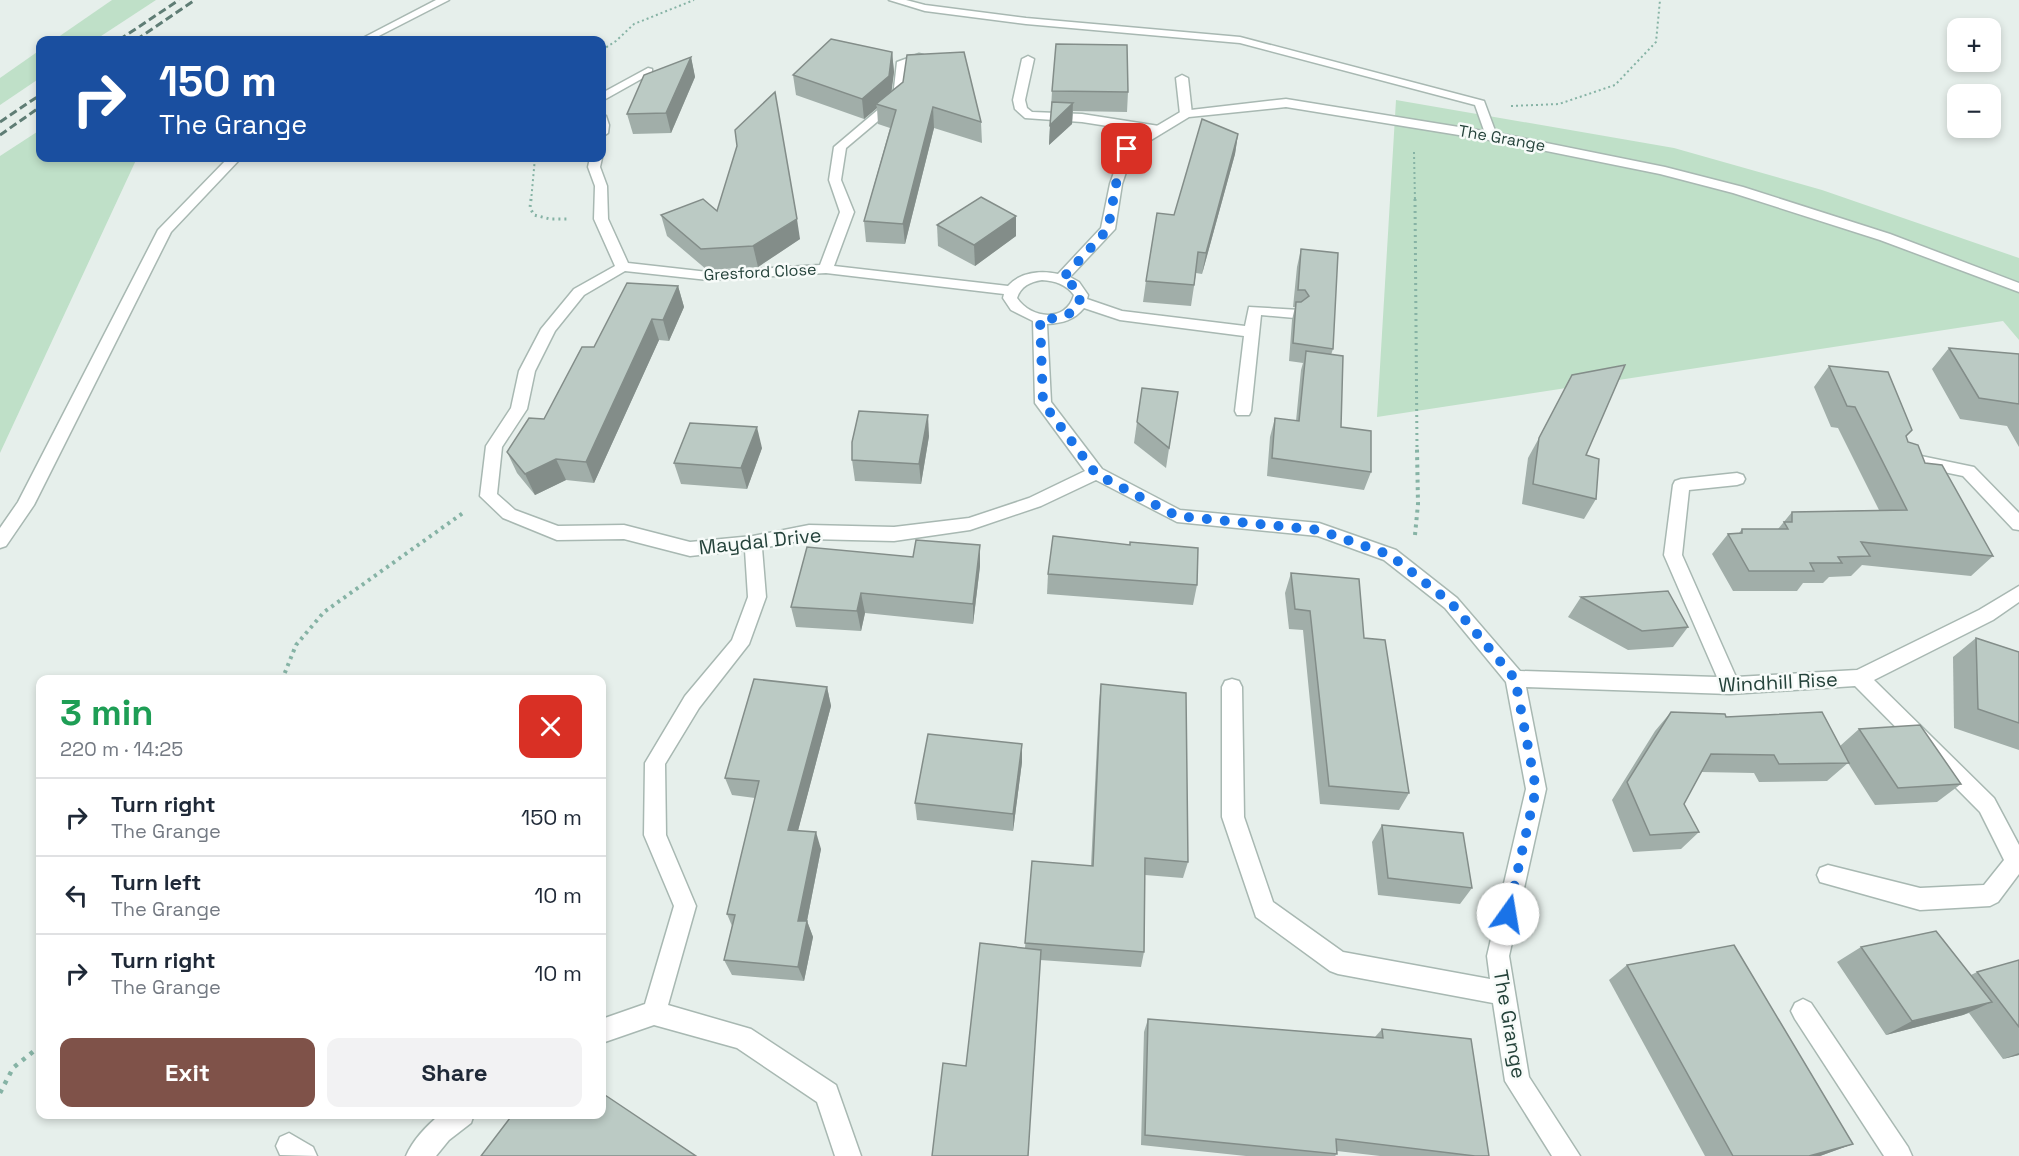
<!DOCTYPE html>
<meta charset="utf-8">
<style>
:root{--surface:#fff;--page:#f2f2f3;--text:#1f2937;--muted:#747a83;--line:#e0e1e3;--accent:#7f5249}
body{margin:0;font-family:"Space Grotesk",sans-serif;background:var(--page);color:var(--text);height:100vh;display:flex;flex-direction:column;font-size:22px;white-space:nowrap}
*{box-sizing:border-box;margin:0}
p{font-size:20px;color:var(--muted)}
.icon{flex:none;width:33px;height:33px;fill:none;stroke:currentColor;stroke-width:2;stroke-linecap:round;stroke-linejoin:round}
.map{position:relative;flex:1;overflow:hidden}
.sheet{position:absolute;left:36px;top:675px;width:570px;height:444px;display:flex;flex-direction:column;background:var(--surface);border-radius:12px;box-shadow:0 3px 9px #0003}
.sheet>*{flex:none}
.hud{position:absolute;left:36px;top:36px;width:570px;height:126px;border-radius:12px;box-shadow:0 3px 9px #0003;background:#1a4fa0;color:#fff;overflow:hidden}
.controls{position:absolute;left:1947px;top:18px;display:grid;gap:12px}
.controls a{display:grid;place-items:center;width:54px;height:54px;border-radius:12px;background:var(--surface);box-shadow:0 3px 9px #0003;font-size:30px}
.pin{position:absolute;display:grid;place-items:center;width:51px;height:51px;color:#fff;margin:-26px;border-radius:12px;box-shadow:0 3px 9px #0006}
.me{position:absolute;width:66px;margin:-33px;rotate:13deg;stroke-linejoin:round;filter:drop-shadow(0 0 4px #0008)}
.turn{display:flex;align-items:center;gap:21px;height:126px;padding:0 24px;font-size:27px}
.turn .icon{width:78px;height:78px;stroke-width:2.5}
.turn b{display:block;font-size:42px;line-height:51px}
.round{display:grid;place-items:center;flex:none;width:63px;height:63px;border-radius:12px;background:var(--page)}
.head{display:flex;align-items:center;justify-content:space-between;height:102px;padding:0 24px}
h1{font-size:36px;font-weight:700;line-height:45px;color:#1e9e55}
.action{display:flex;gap:12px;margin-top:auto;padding:12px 24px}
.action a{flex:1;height:69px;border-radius:12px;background:var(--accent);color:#fff;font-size:24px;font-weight:700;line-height:69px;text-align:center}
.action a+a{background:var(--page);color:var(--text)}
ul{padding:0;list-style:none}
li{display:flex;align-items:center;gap:18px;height:78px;padding:0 24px;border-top:2px solid var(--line)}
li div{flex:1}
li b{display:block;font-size:22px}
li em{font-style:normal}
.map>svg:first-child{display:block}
.green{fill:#bfe0c8}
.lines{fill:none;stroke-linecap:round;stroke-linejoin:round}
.service-casing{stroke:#a8b8b2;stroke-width:3}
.minor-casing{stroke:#a8b8b2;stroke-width:3}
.path-far3{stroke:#86b3a5;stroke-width:2;stroke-dasharray:2 3;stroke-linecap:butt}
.path-far2{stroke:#86b3a5;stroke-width:3;stroke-dasharray:2 4;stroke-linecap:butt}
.path-far1{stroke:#86b3a5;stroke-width:4;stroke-dasharray:3 4.5;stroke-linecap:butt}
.path{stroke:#86b3a5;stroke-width:4.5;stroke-dasharray:4 6;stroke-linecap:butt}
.service{fill:#fff;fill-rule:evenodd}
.minor{fill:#fff;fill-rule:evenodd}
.rail{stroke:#5f7d75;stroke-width:3;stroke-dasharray:8 4;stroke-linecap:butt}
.wall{fill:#a1aea9}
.shaded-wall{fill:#838d89}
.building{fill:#bbcac4;stroke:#838d89;stroke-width:1.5}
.route{stroke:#1a73e8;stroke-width:10;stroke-dasharray:0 18}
.labels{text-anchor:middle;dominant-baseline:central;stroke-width:5;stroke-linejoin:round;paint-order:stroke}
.far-street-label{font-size:16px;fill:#24423a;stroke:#f7fbf9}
.street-label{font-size:20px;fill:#24423a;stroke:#f7fbf9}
</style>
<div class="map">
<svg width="2019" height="1156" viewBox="0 0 2019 1156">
<rect width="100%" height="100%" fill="#e6efeb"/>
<g class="green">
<path d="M112 0H156L95 40H54Z"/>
<path d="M40 50V78L0 105V78Z"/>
<path d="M1396 100 1674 148 1822 190 2019 258V340L2003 321 1377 417Z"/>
<path d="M40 130V158H137L0 453V156Z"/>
</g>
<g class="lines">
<defs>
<g id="service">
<path d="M436 0H449L371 40H359Z"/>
<path d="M889 0H906L925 5 1026 18 1240 37 1484 101 1497 136 1491 140 1487 139 1475 105 1240 43 1026 24 925 11Z"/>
<path d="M1028 56 1034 59 1025 100 1027 108 1032 112 1082 114 1159 126 1165 130 1159 134 1082 122 1025 118 1015 109 1013 100 1022 59Z"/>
<path d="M1182 75 1188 78 1192 114 1186 118 1180 114 1176 78Z"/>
<path d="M228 158H241L171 232 34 505 6 546 0 548V528L18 502 158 230Z"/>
<path d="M1803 999 1811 1003 1908 1147 1912 1156H1884L1795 1019 1791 1011 1795 1003Z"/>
</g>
<g id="minor">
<path d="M919 54 923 55V59L907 66 903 100 846 148 841 180 854 212 834 266 1008 286C1020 272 1041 270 1058 274L1101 228 1110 184 1123 146 1182 111 1286 99 1502 134 1665 167 1743 187 1890 234 2019 283V292L1880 240 1733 193 1660 174 1502 142 1286 107 1189 117 1133 151 1122 184 1115 229 1070 277 1079 282 1088 295 1087 299 1122 311 1245 326 1249 307 1300 310 1302 313 1295 318 1261 315 1251 411 1249 415H1237L1235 411 1244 336 1120 320 1084 308C1074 320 1063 323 1047 324L1051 402 1102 469 1180 510 1319 523 1396 550 1457 598 1520 671 1717 677 1664 555 1673 485 1675 481 1681 479 1737 473 1743 475 1745 479 1743 483 1737 485 1689 490 1682 555 1736 677 1857 670 1979 610 2019 586V602L1993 620 1874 680 1994 798 2019 845V874L1998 902 1990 906 1920 910 1820 882 1817 875 1820 868 1828 865 1920 888 1984 885 2004 860 1980 812 1855 686 1730 694 1526 687 1546 789 1509 956 1529 1077 1580 1156H1552L1505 1081 1493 1003 1338 974 1330 971 1256 917 1222 817V687L1225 681 1232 679 1239 681 1242 687 1244 817 1273 902 1343 952 1490 979 1487 956 1526 789 1506 682 1445 608 1384 560 1318 536 1177 522 1096 480 1041 506 970 530 894 541 809 539 762 548 766 597 749 644 699 708 665 764 666 835 696 906 668 1005 751 1029 836 1085 861 1156H835L817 1102 737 1048 654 1025 602 1043V1019L645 1004 674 906 644 835 645 763 685 696 732 640 748 597 745 550 690 556 624 539 557 540 503 518 480 496 486 446 511 408 519 371 541 329 574 289 615 266 594 219 595 186 588 167 590 158H602L600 167 607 186 608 219 628 263 708 272 820 265 840 212 829 180 834 147 893 97 897 62ZM625 271 708 280 826 273 1004 294 1003 298 1011 310 1033 321 1035 403 1085 471 1029 498 969 518 894 527 809 525 753 536 690 542 624 525 558 526 515 510 497 494 502 447 527 409 535 371 555 331 584 295ZM1042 280C1055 281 1066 284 1074 295 1066 323 1031 319 1017 298 1021 286 1030 282 1042 280Z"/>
<path d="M648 68 652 69V73L602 101V93Z"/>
<path d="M602 115 606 116 609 125 608 133 602 137Z"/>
<path d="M1921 456 1974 467 2019 513V530L2013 529 1963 476 1915 466 1913 462 1915 458Z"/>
<path d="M441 1114H474L471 1123 449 1140 436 1156H406C413 1140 427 1125 441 1114Z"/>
<path d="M289 1133 313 1147 317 1156 280 1155 276 1146 280 1137Z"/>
</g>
</defs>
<use href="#service" class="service-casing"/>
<use href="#minor" class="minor-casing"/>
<g class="path-far3">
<path d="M602 50 616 41 634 24 694 0"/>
<path d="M1511 106 1559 104 1615 85 1656 42 1660 0"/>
<path d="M1414 152 1415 201"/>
<path d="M531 201 535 158"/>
</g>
<g class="path-far2">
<path d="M531 199 530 208 534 215 550 219H570"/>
<path d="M1415 199 1417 451"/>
</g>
<g class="path-far1">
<path d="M1415 535 1418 504 1417 449"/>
<path d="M282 680 296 645 324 612 463 513"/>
</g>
<path class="path" d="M0 1093 13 1068 40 1046"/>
<use href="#service" class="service"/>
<use href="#minor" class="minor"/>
<g class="rail">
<path d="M119 40 179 0"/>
<path d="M136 40 195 0"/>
<path d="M0 122 40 95"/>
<path d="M0 135 40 107"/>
</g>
</g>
<g class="wall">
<path d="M892 52 894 72 891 91 981 122 982 143 934 128 905 244 866 242 864 221 890 128 878 124 877 108 864 119 796 95 793 75Z"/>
<path d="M691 57 695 77 671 133 633 134 627 114Z"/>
<path d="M1052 91 1128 92 1127 112 1073 111 1072 124 1049 145Z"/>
<path d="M1238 134 1235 154 1202 274 1196 273 1191 306 1143 302 1146 281 1174 215Z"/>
<path d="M717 211 800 239 758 267 707 270 667 236 661 215Z"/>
<path d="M937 225 1016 236 975 266 938 246Z"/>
<path d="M1301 249 1333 349 1331 355 1341 427 1371 472 1364 490 1267 476 1270 437 1275 418 1296 421 1301 370 1303 363 1289 361 1292 320 1295 307H1293L1297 267Z"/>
<path d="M678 286 684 307 669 341 659 340 594 483 566 480 535 495 517 473 507 452 544 419 594 347Z"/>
<path d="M1949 348 2019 354V447L2007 426 1960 419 1932 369Z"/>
<path d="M1829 366 1906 437 1908 442 1925 463 1993 556 1971 576 1862 565 1851 576 1829 577 1823 583H1803L1797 591H1733L1712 554 1728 534 1739 533 1742 529H1778L1792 512 1879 510 1838 428 1831 427 1814 387Z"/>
<path d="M1178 392 1166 468 1134 443 1137 422Z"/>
<path d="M929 436 921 484 855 481 852 460Z"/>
<path d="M1539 438 1586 455 1596 499 1584 519 1522 504 1528 458Z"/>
<path d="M762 448 747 489 681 484 674 463Z"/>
<path d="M1129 545 1197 585 1193 605 1047 594 1048 574Z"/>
<path d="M980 566 973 624 865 613 861 631 796 627 791 607Z"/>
<path d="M1291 573 1364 638 1409 793 1399 810 1320 804 1303 630 1289 629 1285 593Z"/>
<path d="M1581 597 1688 627 1673 647 1628 650 1568 617Z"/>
<path d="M1976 638 2019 652V750L1954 728 1953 657Z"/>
<path d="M1101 684 1188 862 1183 878 1145 875 1144 952 1141 967 1040 960 966 1066 1025 948 1032 861 1091 866 1099 703Z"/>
<path d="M827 687 831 706 798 830 821 849 807 921 813 937 804 981 732 975 724 960 732 926 727 914 755 798 732 795 725 778Z"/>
<path d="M1671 712 1726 717 1840 746 1859 729 1961 784 1937 802 1875 805 1848 763 1827 781 1759 782 1754 773 1701 772 1684 804 1699 832 1681 849 1633 852 1612 800 1655 731Z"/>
<path d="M1022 744V762L1013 831 917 820 915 803Z"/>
<path d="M1382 825 1472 888 1460 904 1378 895 1372 842Z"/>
<path d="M1861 947 1971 975 1977 972 2019 960V1055L2003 1059 1969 1013 1963 1015 1886 1035 1837 962Z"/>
<path d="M1627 965 1853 1144 1820 1156H1705L1609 980Z"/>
<path d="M1148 1019 1375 1037 1382 1029 1489 1156H1380L1337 1151V1154L1335 1156H1246L1141 1145 1144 1032Z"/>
</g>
<g class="shaded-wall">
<path d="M892 52 894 72 891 96 876 104 877 108 864 119 862 99Z"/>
<path d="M691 57 695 77 671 133 666 113Z"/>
<path d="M1073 103 1072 124 1049 145 1050 125Z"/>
<path d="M933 107 934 128 905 244 903 224Z"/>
<path d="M1238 134 1235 154 1202 274 1206 253Z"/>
<path d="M1016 216V236L975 266 974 245Z"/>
<path d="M797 219 800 239 758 267 753 246Z"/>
<path d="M678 286 684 307 669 341 663 320Z"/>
<path d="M652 319 659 340 594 483 586 462Z"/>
<path d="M928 415 929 436 921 484 919 464Z"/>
<path d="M757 427 762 448 747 489 741 468Z"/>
<path d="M556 459 566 480 535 495 525 474Z"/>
<path d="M980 545V566L973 624V604Z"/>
<path d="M861 593 865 613 861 631 857 611Z"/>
<path d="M827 687 831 706 794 846 788 830Z"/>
<path d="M1022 744V762L1013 831V814Z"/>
<path d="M816 832 821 849 804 936 798 921Z"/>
<path d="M807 921 813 937 804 981 798 967Z"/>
<path d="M1992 1002 1963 1015 1886 1035 1912 1021Z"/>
<path d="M2019 1053V1055L2003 1059Z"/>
<path d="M1853 1144 1820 1156H1809Z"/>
</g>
<g class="building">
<path d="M831 39 892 52 889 76 862 99 793 75Z"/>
<path d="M1056 44 1127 45 1128 92 1052 91Z"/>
<path d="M964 52 981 122 933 107 903 224 864 221 896 110 876 104 903 82 907 55Z"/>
<path d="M691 57 666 113 627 114 644 75Z"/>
<path d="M775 92 797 219 753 246 701 249 661 215 703 199 717 211 737 146 735 130Z"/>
<path d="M1052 102 1073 103 1050 125Z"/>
<path d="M1202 119 1238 134 1206 253 1198 252 1194 285 1146 281 1157 213 1174 215Z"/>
<path d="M981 197 1016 216 974 245 937 225Z"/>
<path d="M1301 249 1338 253 1333 349 1293 343 1296 302H1301L1309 296 1305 290H1298Z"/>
<path d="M627 283 678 286 663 320 652 319 586 462 556 459 525 474 507 452 529 418 544 419 582 347H594Z"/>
<path d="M1949 348 2019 354V404L1979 398Z"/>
<path d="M1306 351 1343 356 1341 427 1371 431V472L1272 458 1275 418 1299 421Z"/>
<path d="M1625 365 1586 455 1599 459 1596 499 1533 484 1539 438 1572 375Z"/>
<path d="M1829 366 1888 372 1912 430 1906 436 1908 442 1918 445 1925 463 1942 465 1993 556 1861 542 1870 556 1838 557 1842 563H1810L1814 571H1749L1728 534 1742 533V529H1788L1784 522H1792V512L1907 510 1855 407 1847 406Z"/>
<path d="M1142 388 1178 392 1169 448 1137 422Z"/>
<path d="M859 411 928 415 919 464 852 460V442Z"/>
<path d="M690 423 757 427 741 468 674 463Z"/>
<path d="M1053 536 1130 545V542L1198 548 1197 585 1048 574Z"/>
<path d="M916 540 980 545 973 604 861 593 857 611 791 607 807 547 913 557Z"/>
<path d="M1291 573 1359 579 1364 638 1385 640 1409 793 1329 786 1310 611 1295 609Z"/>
<path d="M1668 591 1688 627 1642 631 1581 597Z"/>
<path d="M1976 638 2019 652V723L1978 709Z"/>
<path d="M754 679 827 687 788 830 816 832 798 921H807L798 967 724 960 735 915 727 914 759 781 725 778Z"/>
<path d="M1101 684 1186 693 1188 862 1145 858 1144 952 1025 943 1032 861 1093 866Z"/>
<path d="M1671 712 1725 714 1726 717 1822 712 1849 763 1779 764 1774 755 1711 754 1684 804 1699 832 1650 835 1627 782Z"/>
<path d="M1920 725 1961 784 1898 788 1859 729Z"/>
<path d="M928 734 1022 744 1013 814 915 803Z"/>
<path d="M1382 825 1463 833 1472 888 1388 878Z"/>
<path d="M1936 931 1992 1002 1912 1021 1861 947Z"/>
<path d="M980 943 1041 950 1028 1156H932L943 1063 966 1066Z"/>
<path d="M1734 945 1853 1144 1809 1156H1733L1627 965Z"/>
<path d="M2019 960V1027L1977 972Z"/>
<path d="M1148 1019 1383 1038 1382 1029 1471 1039 1489 1156H1475L1336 1139 1337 1154 1145 1135Z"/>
<path d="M602 1093 696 1156H481L513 1114H569L572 1117 574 1114H602Z"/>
</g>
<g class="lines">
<path class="route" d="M1127 149 1116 184 1108 229 1062 279 1077 288 1080 302C1072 317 1057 319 1040 319L1043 403 1096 474 1177 516 1319 530 1390 555 1451 603 1515 679 1536 789 1508 914"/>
</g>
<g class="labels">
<g class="far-street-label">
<text transform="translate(1502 138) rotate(10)">The Grange</text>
<text transform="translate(760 272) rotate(-3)">Gresford Close</text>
</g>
<g class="street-label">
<text transform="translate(760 541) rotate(-6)">Maydal Drive</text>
<text transform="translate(1778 682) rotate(-3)">Windhill Rise</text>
<text transform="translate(1510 1024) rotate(80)">The Grange</text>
</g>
</g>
</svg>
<div class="controls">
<a>+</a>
<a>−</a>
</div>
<div class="pin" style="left:1127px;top:149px;background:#d93025"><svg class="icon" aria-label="arrive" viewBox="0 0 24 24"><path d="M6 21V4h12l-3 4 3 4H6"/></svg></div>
<svg class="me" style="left:1508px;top:914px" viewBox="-20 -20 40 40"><circle r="19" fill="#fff"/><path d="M0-13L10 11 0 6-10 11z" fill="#1a73e8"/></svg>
<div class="hud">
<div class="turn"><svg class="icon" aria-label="right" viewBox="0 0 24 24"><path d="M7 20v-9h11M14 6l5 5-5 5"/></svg><div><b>150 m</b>The Grange</div></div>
</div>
<section class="sheet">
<div class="head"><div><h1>3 min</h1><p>220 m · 14:25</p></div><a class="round" style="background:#d93025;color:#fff"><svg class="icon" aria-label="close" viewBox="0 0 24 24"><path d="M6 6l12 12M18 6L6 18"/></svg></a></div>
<ul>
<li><svg class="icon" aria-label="right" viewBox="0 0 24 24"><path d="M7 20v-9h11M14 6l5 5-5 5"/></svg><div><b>Turn right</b><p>The Grange</p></div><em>150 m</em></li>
<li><svg class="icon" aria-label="left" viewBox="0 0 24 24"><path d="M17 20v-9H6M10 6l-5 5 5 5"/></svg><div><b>Turn left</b><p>The Grange</p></div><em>10 m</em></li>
<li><svg class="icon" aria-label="right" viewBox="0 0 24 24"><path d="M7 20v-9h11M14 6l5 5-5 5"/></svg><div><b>Turn right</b><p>The Grange</p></div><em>10 m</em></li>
</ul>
<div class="action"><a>Exit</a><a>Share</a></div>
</section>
</div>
